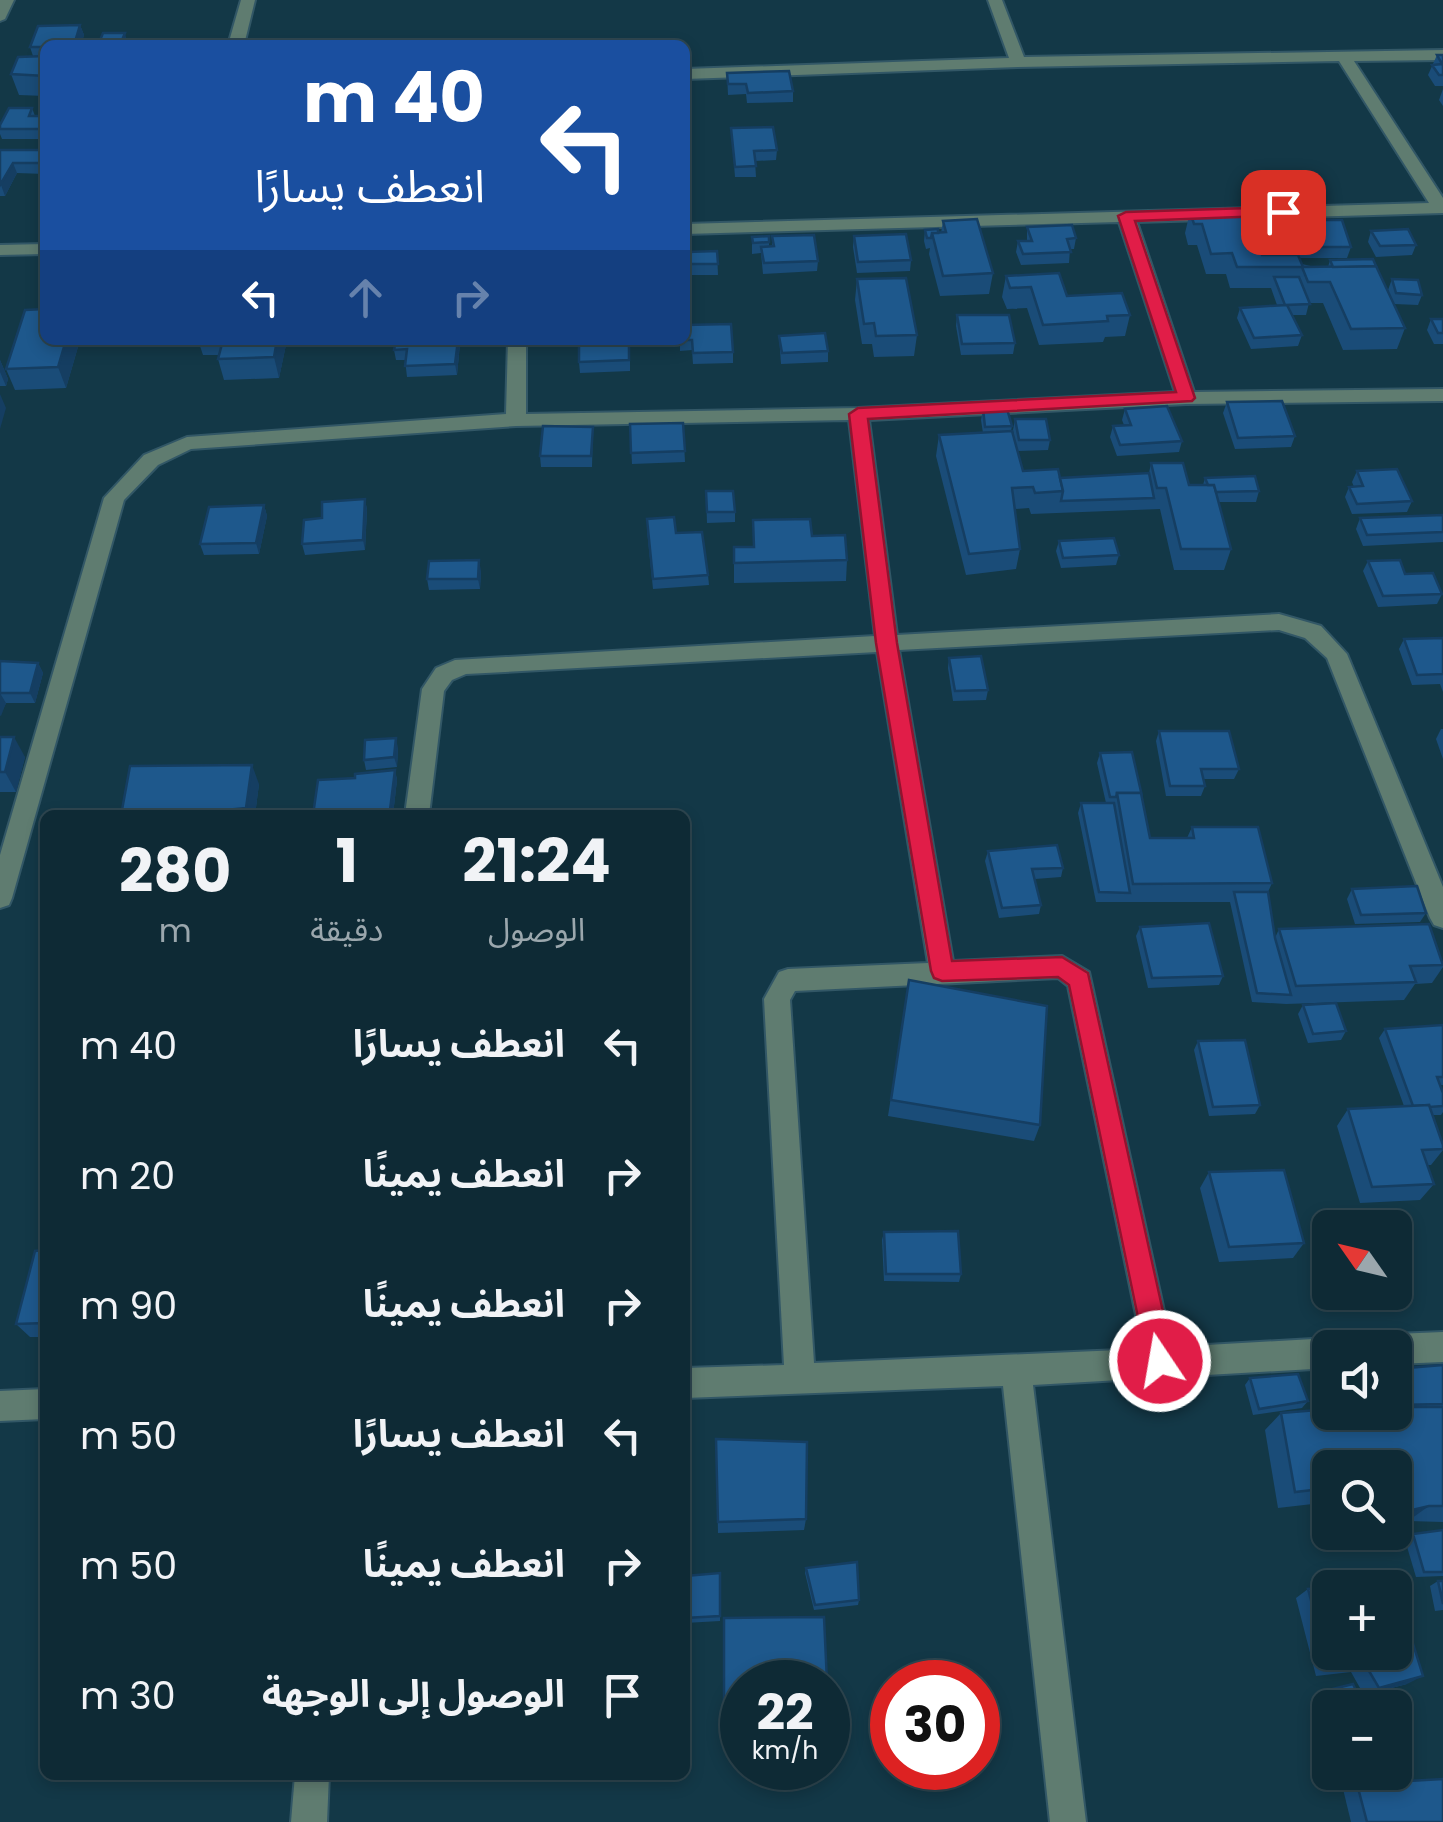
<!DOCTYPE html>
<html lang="ar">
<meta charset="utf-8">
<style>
:root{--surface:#0e2a35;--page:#1c3641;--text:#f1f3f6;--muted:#9ba7ad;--line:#2e4650}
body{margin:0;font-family:Poppins,"Noto Sans Arabic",sans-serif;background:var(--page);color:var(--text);direction:rtl;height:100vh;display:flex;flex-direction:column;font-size:38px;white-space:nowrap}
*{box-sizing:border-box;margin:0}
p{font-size:32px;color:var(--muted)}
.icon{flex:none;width:55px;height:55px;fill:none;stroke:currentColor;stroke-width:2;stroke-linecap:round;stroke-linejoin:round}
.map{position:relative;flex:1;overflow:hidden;direction:ltr}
.drawer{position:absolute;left:40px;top:810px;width:650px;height:970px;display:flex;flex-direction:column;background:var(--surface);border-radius:15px;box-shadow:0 5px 15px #0003,0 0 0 2px var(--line);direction:rtl}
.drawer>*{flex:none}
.top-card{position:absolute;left:40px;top:40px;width:650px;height:305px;border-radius:15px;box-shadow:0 5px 15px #0003,0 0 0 2px var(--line);direction:rtl;background:#1a4fa0;color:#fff;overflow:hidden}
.needle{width:65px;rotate:304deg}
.tools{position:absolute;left:1312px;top:1210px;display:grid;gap:20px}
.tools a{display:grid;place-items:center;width:100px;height:100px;border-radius:15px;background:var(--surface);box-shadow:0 5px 15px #0003,0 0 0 2px var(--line);font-size:50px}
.speed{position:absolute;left:720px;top:1660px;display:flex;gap:20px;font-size:50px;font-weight:700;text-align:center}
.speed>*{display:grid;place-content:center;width:130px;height:130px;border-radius:50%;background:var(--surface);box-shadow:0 5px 15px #0003,0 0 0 2px var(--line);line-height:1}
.speed small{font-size:25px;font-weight:400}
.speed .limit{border:15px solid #d22;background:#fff;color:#111}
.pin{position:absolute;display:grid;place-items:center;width:85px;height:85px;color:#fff;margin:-42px;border-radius:20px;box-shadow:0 5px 15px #0006}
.me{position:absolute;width:110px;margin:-55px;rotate:348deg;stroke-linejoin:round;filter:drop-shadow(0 0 8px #0008)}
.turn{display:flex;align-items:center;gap:35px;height:210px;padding:0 40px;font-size:45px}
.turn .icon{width:130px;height:130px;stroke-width:2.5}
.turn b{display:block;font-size:70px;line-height:85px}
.lanes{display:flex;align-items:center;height:95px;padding:0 40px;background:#0003;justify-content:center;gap:50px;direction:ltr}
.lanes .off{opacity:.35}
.eta{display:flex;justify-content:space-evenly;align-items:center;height:170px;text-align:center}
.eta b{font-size:60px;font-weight:700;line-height:70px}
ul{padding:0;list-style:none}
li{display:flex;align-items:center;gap:30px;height:130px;padding:0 40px}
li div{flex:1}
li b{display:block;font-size:38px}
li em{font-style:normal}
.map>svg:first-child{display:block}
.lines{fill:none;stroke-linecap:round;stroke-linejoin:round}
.minor-casing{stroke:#325766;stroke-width:4}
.minor{fill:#5f7c70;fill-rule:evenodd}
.wall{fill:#1a4c78}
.shaded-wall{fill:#153e62}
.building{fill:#1e588c;stroke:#153e62;stroke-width:2.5}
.route{fill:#e11d48;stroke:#92132f;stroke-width:2.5}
</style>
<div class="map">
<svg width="1443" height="1822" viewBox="0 0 1443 1822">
<rect width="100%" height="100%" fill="#133847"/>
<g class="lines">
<defs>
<g id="minor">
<path d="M0 0H14L5 19 0 21Z"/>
<path d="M241 0H255L244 45H228Z"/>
<path d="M988 0H1002L1024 57 1443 50V60L1354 61 1443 198V213L1137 222 1194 392 1443 389V401L1186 404 869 420 897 635 1279 614 1321 626 1347 654 1443 887V928L1434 925 1430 918 1327 658 1305 638 1279 630 899 650 953 961 1062 956 1089 972 1172 1347 1330 1338 1343 1348H1330V1368L1033 1385 1086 1822H1050L1003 1386 685 1398V1368L784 1365 764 999 779 972 788 969 928 963 877 652 466 674 452 680 444 691 429 815H405L422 689 436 668 455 660 875 636 849 420 516 426 191 449 158 465 124 500 12 898 9 905 0 908V855L104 498 144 455 187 437 506 414 508 340H526V414L858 408 1175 392 1119 222 685 234V224L1429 203 1339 61 1018 67 685 79V69L1009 58ZM1058 978 1068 986 1143 1349 814 1363 790 1000 795 991Z"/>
<path d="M45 244V254L0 255V245Z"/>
<path d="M1443 1332V1362L1395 1364V1348H1381L1384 1339 1395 1334Z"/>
<path d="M45 1389V1419L0 1421V1391Z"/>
<path d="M295 1775H329L327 1822H291Z"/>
</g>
</defs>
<use href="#minor" class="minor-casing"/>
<use href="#minor" class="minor"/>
</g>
<g class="wall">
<path d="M80 25 84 35 81 45H45V96L19 95 11 74 33 56 30 47Z"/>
<path d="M1437 55H1443V86H1435L1428 75Z"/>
<path d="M727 73 793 91V102L747 103 746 94 728 95Z"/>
<path d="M1443 89V106L1439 100Z"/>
<path d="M32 108 35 116H45V139H2L0 134V125Z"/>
<path d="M731 128 777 150 776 160 755 161 756 177H735Z"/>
<path d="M0 150H45V174L17 173 5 196H0Z"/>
<path d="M1190 212 1262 255 1315 267H1328L1330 260 1389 293 1388 290 1392 279 1422 295 1418 305 1394 304 1405 328 1397 349 1343 350 1323 303H1309L1306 315H1292L1302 335 1298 346 1251 349 1237 318 1240 308 1277 305 1271 288H1230L1226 274H1206L1197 245H1188L1185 233Z"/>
<path d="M1293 220 1351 247 1347 258H1299L1290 230Z"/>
<path d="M943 221 993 273 989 294 940 296 929 254 930 248 926 249 924 241 925 230 941 233Z"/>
<path d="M1027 227 1076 238 1074 249H1070L1069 263 1021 265 1016 252 1018 241H1027Z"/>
<path d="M1371 231 1416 245 1412 255 1376 257 1368 242Z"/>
<path d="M769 236V247L772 246V236L818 261 817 271 763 274 761 253 752 254V237Z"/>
<path d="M854 236 911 260 910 271 857 273 853 247Z"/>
<path d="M717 251 718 275H688L687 252Z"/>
<path d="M1006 276 1130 315 1125 336 1105 337 1103 342 1039 345 1027 308 1007 309 1002 297Z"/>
<path d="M857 279 917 335 914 356 874 357 872 344H862L855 300Z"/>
<path d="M957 315 1015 343 1013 354 961 355 956 326Z"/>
<path d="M1431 319H1443V344H1434L1427 330Z"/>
<path d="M685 325 733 352V363L693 364 692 350 680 351V340Z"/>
<path d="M779 336 828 351V362L781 364Z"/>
<path d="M80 340 66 388 15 390 6 369Z"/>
<path d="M198 340H287L279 378 224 380 218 359 219 355H203Z"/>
<path d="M630 340V371L580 373 579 362Z"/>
<path d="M460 344 457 375 407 377 405 360H396L394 350Z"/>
<path d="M0 360 8 379 6 386H0Z"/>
<path d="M1227 402 1295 436 1291 447 1235 449 1223 413Z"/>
<path d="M983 409 1012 426 1011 431 1015 442 1013 430 1015 419 1050 440 1048 450 1018 451 1023 471 1060 478 1149 473 1151 463 1189 485H1203L1205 478 1259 491 1256 502H1219L1231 549 1224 570H1174L1160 509 1031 514 1029 508 1015 509 1020 549 1016 569 966 575 936 456 939 435 983 433 981 420Z"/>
<path d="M1125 409 1182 441 1179 452 1117 456 1110 437 1113 426 1124 425 1122 420Z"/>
<path d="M683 423 685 462 632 464 630 424Z"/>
<path d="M593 427 592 467H541L540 456Z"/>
<path d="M1357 471 1412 501 1407 512 1352 514 1345 497 1349 487H1354L1352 482Z"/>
<path d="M706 491 735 512V522L707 523Z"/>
<path d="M365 499 367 510 365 550 305 555 302 544 322 518Z"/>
<path d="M264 505 267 516 259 554 204 555 200 544Z"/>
<path d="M1443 515V542L1363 546 1356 529 1360 518Z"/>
<path d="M753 520 812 536 847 560 846 581 734 583V547H753Z"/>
<path d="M647 530 676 533 708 575 709 585 653 589Z"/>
<path d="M1059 541 1119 555 1116 565 1061 568 1056 551Z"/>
<path d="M1368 561 1405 574 1442 594 1437 604 1378 607 1363 571Z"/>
<path d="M481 571 480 589 429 590 427 579Z"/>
<path d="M1443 638V692L1440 684 1412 685 1399 649 1404 639Z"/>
<path d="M949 658 988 690 986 700 953 701 948 668Z"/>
<path d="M0 661 38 663 43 673 35 703H6L0 716Z"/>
<path d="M1441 729H1443V759L1436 739Z"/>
<path d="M1159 731 1239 769 1234 779H1204L1205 786 1201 796H1166L1156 741Z"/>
<path d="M0 737 25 757 16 792H0Z"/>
<path d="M398 748 397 767 366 770 364 760Z"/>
<path d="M1100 753 1150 838H1187L1192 827 1272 883 1268 892 1275 938 1279 929 1443 962V967L1432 983 1415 984 1404 1000 1286 1004 1252 1002 1230 902H1096L1078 813 1081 803H1106L1097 763Z"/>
<path d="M395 770 397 780 393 815H313L355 778Z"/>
<path d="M259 784 255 815H125L122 810Z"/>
<path d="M988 851 1063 868 1061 877 1035 879 1041 905 1039 914 999 918 985 861Z"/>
<path d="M1352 889 1426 913 1420 922 1355 924 1347 899Z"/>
<path d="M1140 927 1223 976 1219 985 1148 988 1136 936Z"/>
<path d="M909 980 1040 1125 1034 1141 888 1116Z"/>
<path d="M1303 1005 1346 1031 1341 1040 1308 1043 1298 1014Z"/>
<path d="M1443 1025V1085H1440L1443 1093V1112L1441 1115H1432L1443 1145V1150L1431 1165H1427L1434 1184 1420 1200 1360 1203 1337 1126 1348 1109 1404 1106 1379 1038 1385 1029Z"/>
<path d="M1198 1041 1260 1105 1255 1114 1209 1116 1194 1050Z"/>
<path d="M1209 1172 1304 1243 1293 1258 1219 1262 1200 1188Z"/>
<path d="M884 1232 961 1274 959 1282 884 1281 882 1240Z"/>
<path d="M45 1250V1337H30L16 1324Z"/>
<path d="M1443 1365V1522L1408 1521 1395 1524V1468H1330V1502L1278 1508 1265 1430 1281 1413 1395 1412V1369Z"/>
<path d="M1250 1378 1308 1401 1302 1408 1253 1415 1245 1385Z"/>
<path d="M716 1439 806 1519 804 1530 718 1533Z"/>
<path d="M1443 1530V1576L1416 1577 1405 1540 1413 1534Z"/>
<path d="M806 1568 859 1600 858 1605 814 1610 805 1573Z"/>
<path d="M720 1573V1621L685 1623V1576Z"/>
<path d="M1438 1581H1443V1610L1435 1611 1430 1586Z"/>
<path d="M1308 1589 1395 1652 1407 1684 1364 1695 1351 1672 1316 1676 1296 1598Z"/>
<path d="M724 1618 742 1682V1740L724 1742Z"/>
<path d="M1325 1691 1364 1708H1330V1723H1328L1318 1694Z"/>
<path d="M598 1775H647L600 1780Z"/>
<path d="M1357 1784 1443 1822H1351L1343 1789Z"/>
</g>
<g class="shaded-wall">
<path d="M80 25 84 35 81 45H74Z"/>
<path d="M125 33 128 45H120Z"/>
<path d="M13 163 17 173 5 196 1 185Z"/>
<path d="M66 340H80L66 388 58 367Z"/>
<path d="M277 340H287L279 378 274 357Z"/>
<path d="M458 340H459L460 344 457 375 455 364Z"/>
<path d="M0 360 8 379 6 386 0 372Z"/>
<path d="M0 394 6 408 0 429Z"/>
<path d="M365 499 367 510 365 550 363 540Z"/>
<path d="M264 505 267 516 259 554 256 543Z"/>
<path d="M479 560 481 571 480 589 478 579Z"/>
<path d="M38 663 43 673 35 703 30 693Z"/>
<path d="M0 693 6 703 1 716 0 715Z"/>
<path d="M14 737 25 757 16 792 5 772Z"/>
<path d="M396 738 398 748 397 767 394 757Z"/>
<path d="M252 765 259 784 255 815H249L246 808Z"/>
<path d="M395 770 397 780 393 815H391L390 810Z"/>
<path d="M1429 1506 1408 1521 1395 1524V1514Z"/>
<path d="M1423 1676 1407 1684 1364 1695 1379 1688Z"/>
</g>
<g class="building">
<path d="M80 25 74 45H45V47H30L38 26Z"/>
<path d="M103 33H125L120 45H98Z"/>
<path d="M1437 55H1443V75H1439L1432 65 1442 64Z"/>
<path d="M45 56V76L11 74 18 57Z"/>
<path d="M789 71 793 91 748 93 746 84H728L727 73Z"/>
<path d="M9 108H32L29 116H45V129H0V125Z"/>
<path d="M773 127 777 150 754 151 756 166 735 167 731 128Z"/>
<path d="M0 150H45V163H13L0 185Z"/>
<path d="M1190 212H1248L1262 255H1298L1303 267 1376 266 1405 328 1351 329 1330 282H1308L1302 267H1237L1232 253 1211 254 1202 224H1194Z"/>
<path d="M977 219 993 273 943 276 932 233 946 232 943 221Z"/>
<path d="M1293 220H1342L1351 247H1303Z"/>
<path d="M1072 225 1076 238 1067 239 1071 252 1023 254 1018 241H1032L1027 227Z"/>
<path d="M938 229V233H932L931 238H927L925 230Z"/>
<path d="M1408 229 1416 245 1380 246 1371 231Z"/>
<path d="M906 234 911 260 858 262 854 236Z"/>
<path d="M814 235 818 261 764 263 761 247 774 246 772 236Z"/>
<path d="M769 236V242L753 243 752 237Z"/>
<path d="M717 251 718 264H687V252Z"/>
<path d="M1373 259 1376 266 1333 267 1330 260Z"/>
<path d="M1059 273 1067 296 1122 293 1130 315 1107 316 1108 321 1043 325 1031 287 1010 288 1006 276Z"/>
<path d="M1274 277H1299L1310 304 1287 305 1302 335 1254 338 1240 308 1285 305Z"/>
<path d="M906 278 917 335 876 336 874 323 864 324 857 279Z"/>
<path d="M1392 279 1418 280 1422 295 1396 293Z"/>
<path d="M45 309V340H66L58 367 6 369 25 310Z"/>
<path d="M957 315H1009L1015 343 962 344Z"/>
<path d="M1431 319H1443V333H1438Z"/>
<path d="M731 324 733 352 693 353 692 340H685V325Z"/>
<path d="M825 333 828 351 782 353 779 336Z"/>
<path d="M223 340H277L274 357 218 359Z"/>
<path d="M396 340H458L455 364 405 366 407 349 394 350Z"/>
<path d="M579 340H629V360L579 362Z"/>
<path d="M1282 401 1295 436 1238 438 1227 402Z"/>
<path d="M1167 406 1182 441 1120 445 1113 426 1131 425 1125 409Z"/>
<path d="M983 409H1007L1012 426 985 427Z"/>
<path d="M1015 419H1046L1050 440H1019Z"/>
<path d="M683 423 685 451 631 453 630 424Z"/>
<path d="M543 426 593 427 591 456H540Z"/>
<path d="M1012 431 1023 471 1058 469 1063 491 1035 493 1033 487 1012 488 1020 549 969 554 939 435Z"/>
<path d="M1151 463H1183L1189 485H1214L1231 549H1181L1166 488H1157Z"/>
<path d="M1397 469 1412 501 1357 504 1349 487 1363 486 1357 471Z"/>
<path d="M1149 473 1154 498 1061 501 1063 491 1060 478Z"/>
<path d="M1255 476 1259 491 1216 492 1214 485H1208L1205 478Z"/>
<path d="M706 491H733L735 512H707Z"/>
<path d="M365 499 363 540 302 544 304 520 322 518V502Z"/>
<path d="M264 505 256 543 200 544 209 507Z"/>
<path d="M1443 515V532L1367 535 1360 518Z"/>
<path d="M674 517 676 533 702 532 708 575 653 579 647 519Z"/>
<path d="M810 519 812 536 845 535 847 560 734 563V547H754L753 520Z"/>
<path d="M1114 538 1119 555 1063 558 1059 541Z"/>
<path d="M479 560 478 579H427L429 561Z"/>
<path d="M1400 560 1405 574 1433 573 1442 594 1383 596 1368 561Z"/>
<path d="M1443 638V674L1417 675 1404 639Z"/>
<path d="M981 656 988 690 955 691 949 658Z"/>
<path d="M0 661 38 663 30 693H0Z"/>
<path d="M1159 731H1229L1239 769H1201L1205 786H1170Z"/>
<path d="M0 737H14L5 772H0Z"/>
<path d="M396 738 394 757 364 760 365 740Z"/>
<path d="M1132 752 1142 796 1141 793H1117L1116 797H1110L1100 753Z"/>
<path d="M252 765 246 808 174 815H156L150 810H122L130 766Z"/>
<path d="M395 770 390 810 350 812V815H313L318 780 355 778V774Z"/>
<path d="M1117 793H1141L1150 838H1194L1192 827H1258L1272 883 1133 884Z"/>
<path d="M1081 803H1114L1130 893 1099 892Z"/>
<path d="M1057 845 1063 868 1032 869 1041 905 1002 908 988 851Z"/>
<path d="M1417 886 1426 913 1361 915 1352 889Z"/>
<path d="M1234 892H1268L1275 938 1291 995 1257 993Z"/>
<path d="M1209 923 1223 976 1152 978 1140 927Z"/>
<path d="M1429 924 1443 965 1410 966 1416 982 1296 986 1279 929Z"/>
<path d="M909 980 1047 1006 1040 1125 891 1100Z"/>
<path d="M1336 1003 1346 1031 1313 1034 1303 1005Z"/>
<path d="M1443 1025V1077H1437L1443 1093V1106L1429 1107V1105L1413 1106 1385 1029Z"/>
<path d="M1245 1040 1260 1105 1213 1107 1198 1041Z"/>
<path d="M1429 1105 1443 1145V1149L1422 1150 1434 1184 1372 1187 1348 1109Z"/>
<path d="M1284 1170 1304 1243 1229 1247 1209 1172Z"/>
<path d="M958 1231 961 1274H886L884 1232Z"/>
<path d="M45 1250V1323L16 1324 35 1251Z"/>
<path d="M1443 1365V1404L1395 1405V1369Z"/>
<path d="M1298 1374 1308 1401 1259 1409 1250 1378Z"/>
<path d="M1395 1407H1443V1506H1429L1395 1514V1468H1330V1488L1295 1492 1281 1413 1330 1409V1412H1395Z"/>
<path d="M716 1439 807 1442 806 1519 718 1522Z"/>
<path d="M1443 1530V1572H1424L1413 1534Z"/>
<path d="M857 1562 859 1600 815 1605 806 1568Z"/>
<path d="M720 1573V1616L685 1618V1576Z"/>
<path d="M1438 1581H1443V1604Z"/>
<path d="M1395 1586 1423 1676 1379 1688 1365 1664 1329 1668 1308 1589 1330 1588V1652H1395V1588H1341Z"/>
<path d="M824 1617 827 1682H742V1733L724 1735V1618Z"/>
<path d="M1353 1684 1364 1708H1331L1325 1691Z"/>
<path d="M1443 1779V1822H1367L1357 1784Z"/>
</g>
<path class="route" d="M1283 207 1291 212 1289 215 1135 221 1195 398 1192 401 868 419 897 643 952 961 1062 957 1088 973 1174 1361 1170 1371 1160 1375 1151 1371 1147 1361 1069 985 1058 977 942 981 934 978 931 971 876 643 849 414 858 408 1176 392 1118 216 1126 212Z"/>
</svg>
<div class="tools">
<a><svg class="needle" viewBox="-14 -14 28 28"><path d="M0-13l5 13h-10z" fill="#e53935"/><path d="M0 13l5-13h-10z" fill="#9ba7ad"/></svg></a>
<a><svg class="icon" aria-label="sound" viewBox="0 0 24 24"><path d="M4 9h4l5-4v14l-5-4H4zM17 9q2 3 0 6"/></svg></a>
<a><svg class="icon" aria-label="search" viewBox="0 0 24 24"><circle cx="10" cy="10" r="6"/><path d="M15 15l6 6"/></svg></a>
<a>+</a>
<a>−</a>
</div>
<div class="speed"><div>22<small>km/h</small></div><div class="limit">30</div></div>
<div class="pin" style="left:1283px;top:212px;background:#d93025"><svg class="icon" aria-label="arrive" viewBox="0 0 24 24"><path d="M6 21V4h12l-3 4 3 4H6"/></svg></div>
<svg class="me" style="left:1160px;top:1361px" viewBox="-20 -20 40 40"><circle r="17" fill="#e11d48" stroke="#fff" stroke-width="3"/><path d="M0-11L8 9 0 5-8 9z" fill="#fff"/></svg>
<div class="top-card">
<div class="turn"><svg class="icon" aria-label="left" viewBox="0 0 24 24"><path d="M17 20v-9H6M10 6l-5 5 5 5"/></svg><div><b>40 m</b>انعطف يسارًا</div></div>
<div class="lanes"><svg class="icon" aria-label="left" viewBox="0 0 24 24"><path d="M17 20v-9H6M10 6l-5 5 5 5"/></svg><svg class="icon off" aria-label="ahead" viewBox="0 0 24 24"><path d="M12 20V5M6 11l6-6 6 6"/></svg><svg class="icon off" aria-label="right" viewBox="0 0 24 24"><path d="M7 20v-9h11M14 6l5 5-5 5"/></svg></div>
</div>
<section class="drawer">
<div class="eta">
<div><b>21:24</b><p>الوصول</p></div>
<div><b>1</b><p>دقيقة</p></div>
<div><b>280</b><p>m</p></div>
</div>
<ul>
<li><svg class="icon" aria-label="left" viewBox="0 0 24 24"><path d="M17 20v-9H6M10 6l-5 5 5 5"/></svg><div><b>انعطف يسارًا</b></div><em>40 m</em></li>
<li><svg class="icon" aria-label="right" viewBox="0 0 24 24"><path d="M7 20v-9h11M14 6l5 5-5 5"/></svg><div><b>انعطف يمينًا</b></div><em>20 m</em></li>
<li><svg class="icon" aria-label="right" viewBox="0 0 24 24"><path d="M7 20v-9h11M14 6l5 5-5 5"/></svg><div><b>انعطف يمينًا</b></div><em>90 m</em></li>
<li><svg class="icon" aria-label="left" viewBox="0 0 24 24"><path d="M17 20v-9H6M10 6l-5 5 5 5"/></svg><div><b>انعطف يسارًا</b></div><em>50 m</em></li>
<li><svg class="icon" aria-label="right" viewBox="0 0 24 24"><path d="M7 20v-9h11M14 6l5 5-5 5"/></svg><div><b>انعطف يمينًا</b></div><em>50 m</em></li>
<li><svg class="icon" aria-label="arrive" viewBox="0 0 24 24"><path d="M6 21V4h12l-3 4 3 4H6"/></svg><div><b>الوصول إلى الوجهة</b></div><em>30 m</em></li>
</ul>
</section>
</div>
